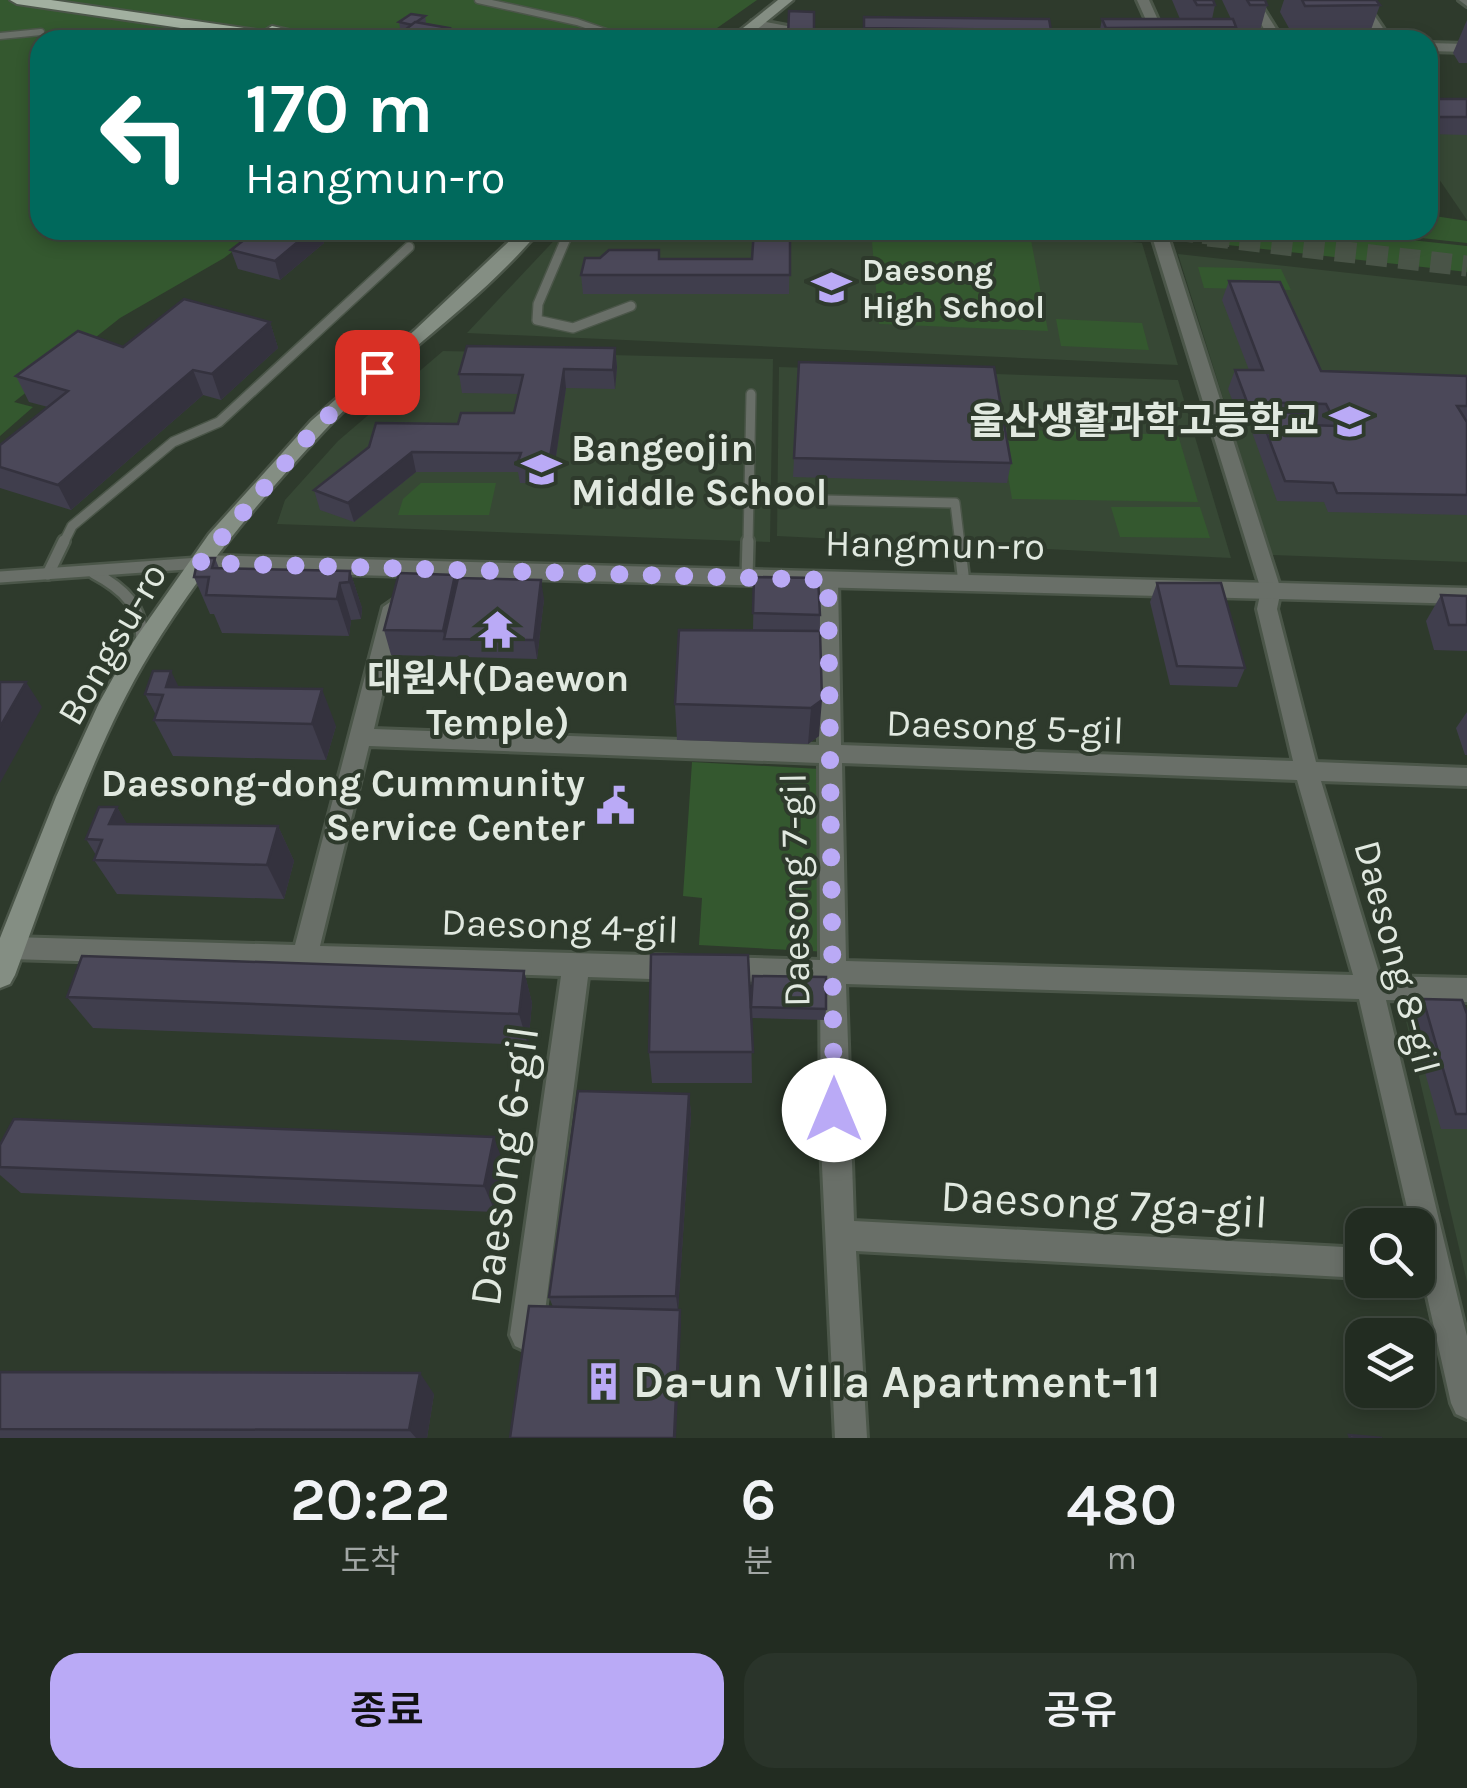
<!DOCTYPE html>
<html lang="ko">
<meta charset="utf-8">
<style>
:root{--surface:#222c21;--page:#2a342a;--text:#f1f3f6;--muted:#a2a7a5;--line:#3f483f;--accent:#baaaf6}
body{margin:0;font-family:Karla,"Noto Sans KR",sans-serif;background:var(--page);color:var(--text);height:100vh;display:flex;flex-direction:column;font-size:38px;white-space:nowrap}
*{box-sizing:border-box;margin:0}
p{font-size:32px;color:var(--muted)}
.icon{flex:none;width:55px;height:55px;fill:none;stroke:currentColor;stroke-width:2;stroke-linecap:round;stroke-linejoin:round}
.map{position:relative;height:1438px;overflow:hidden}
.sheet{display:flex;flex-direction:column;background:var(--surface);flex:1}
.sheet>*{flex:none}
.hud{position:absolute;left:30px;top:30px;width:1408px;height:210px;border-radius:30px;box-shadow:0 5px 15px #0003,0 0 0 2px var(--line);background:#00695c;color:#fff;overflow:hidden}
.fabs{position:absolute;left:1345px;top:1208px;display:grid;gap:20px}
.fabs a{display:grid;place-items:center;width:90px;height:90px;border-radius:20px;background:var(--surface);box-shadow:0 5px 15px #0003,0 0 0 2px var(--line);font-size:50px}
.pin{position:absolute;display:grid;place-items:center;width:85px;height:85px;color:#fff;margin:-42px;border-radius:20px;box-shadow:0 5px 15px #0006}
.me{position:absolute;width:110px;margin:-55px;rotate:0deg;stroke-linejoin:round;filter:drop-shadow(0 0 8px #0008)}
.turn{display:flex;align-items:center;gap:35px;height:210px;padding:0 50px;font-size:45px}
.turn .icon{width:130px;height:130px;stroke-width:2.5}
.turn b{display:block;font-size:70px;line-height:85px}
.eta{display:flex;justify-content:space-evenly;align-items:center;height:170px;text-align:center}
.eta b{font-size:60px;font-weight:600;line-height:70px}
.primary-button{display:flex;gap:20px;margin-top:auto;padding:20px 50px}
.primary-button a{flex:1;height:115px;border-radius:30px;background:var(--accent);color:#111;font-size:40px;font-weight:600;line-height:115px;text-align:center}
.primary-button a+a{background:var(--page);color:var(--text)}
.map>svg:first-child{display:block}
.built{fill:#374835}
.green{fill:#34582f}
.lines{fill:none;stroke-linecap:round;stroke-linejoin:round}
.trunk-tunnel-far1{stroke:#495447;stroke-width:16;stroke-dasharray:16 9;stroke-linecap:butt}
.trunk-tunnel{stroke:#495447;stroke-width:21;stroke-dasharray:21 11;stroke-linecap:butt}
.service-far2-casing{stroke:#4b5649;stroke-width:9}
.service-far1-casing{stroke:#4b5649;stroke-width:12}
.service-casing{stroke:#4b5649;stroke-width:16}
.minor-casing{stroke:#4b5649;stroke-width:6}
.tertiary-casing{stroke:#4b5649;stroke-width:5}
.secondary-casing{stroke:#4b5649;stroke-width:5}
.trunk-casing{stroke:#4b5649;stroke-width:4}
.service-far2{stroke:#696f68;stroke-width:6}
.service-far1{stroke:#696f68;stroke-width:9}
.service{stroke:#696f68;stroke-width:11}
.minor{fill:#696f68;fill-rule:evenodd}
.tertiary{fill:#696f68;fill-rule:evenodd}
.secondary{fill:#848e83;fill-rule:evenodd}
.trunk{fill:#a2b0a0;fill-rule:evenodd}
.wall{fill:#403e4d}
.shaded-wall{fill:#34323e}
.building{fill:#4b4859;stroke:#34323e;stroke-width:2.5}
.route{stroke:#baaaf6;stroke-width:18;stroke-dasharray:0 32.4}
.labels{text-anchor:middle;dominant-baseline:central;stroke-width:8;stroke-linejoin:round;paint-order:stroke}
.far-poi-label{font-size:32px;font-weight:bold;fill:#e1e9e0;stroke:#2e3a2c;text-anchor:start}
.poi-label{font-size:38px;font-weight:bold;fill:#e1e9e0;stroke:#2e3a2c;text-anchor:end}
.street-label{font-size:38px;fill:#e1e9e0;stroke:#2e3a2c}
.near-street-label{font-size:45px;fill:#e1e9e0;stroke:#2e3a2c}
.near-poi-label{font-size:45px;font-weight:bold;fill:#e1e9e0;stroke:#2e3a2c;text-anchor:start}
</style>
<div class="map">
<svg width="1467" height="1438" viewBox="0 0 1467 1438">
<rect width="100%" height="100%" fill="#2e3a2c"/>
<g class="built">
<path d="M1428 109H1467V220L1428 163Z"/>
<path d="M564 230H1017L1142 243 1178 365 467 333Z"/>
<path d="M1178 254 1467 286V562L1272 555Z"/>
<path d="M443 351 773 359 770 542 277 524 285 500 338 441Z"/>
<path d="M779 367 1178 380 1231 558 777 536Z"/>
<path d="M1403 1008 1467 1010V1282Z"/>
</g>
<g class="green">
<path d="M0 0H757L700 40H40V230H261L224 258 120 318 14 402 33 407 0 436Z"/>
<path d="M1428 215 1467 221V243L1348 230H1428Z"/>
<path d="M871 230H933L1031 240 1048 331 879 324Z"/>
<path d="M1094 230H1316L1467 246V272Z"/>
<path d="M1198 267 1281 269 1291 290 1204 288Z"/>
<path d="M1056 319 1142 323 1149 350 1061 346Z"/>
<path d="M1000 429 1178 435 1198 502 1012 499Z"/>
<path d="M421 483H496L489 515H398L403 499Z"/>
<path d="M1111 507H1200L1210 538 1120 537Z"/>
<path d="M692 762 820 769 829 952 699 945 702 898 683 896Z"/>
</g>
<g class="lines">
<path class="trunk-tunnel-far1" d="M1153 230 1230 239"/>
<path class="trunk-tunnel" d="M1208 236 1467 266"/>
<defs>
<g id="service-far2">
<path d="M478 0 577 22 629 40"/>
<path d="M436 30 455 34 456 40"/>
<path d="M0 36 41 32"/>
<path d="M338 40 413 33"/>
<path d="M526 238 554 231 566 234 568 239"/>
</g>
<g id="service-far1">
<path d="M567 236 538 304 537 320 573 328 631 306"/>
<path d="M526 238 533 236"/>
<path d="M823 500 955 503 960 544"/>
<path d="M63 544 72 526 173 442 219 422 409 247"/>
<path d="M748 544 751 394"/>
</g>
<g id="service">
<path d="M959 541 964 583"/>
<path d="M94 573C124 589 142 606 142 641"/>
<path d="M48 574 64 541"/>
<path d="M0 577 200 563"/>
<path d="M747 578 748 541"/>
</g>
<g id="minor">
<path d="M1137 0H1149L1167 40H1155Z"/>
<path d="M1246 0H1258L1283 40H1271Z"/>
<path d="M1352 0H1364L1391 40H1379Z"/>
<path d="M1459 0H1467V6Z"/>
<path d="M756 20 829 34H891L897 38 820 40 752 27V21Z"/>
<path d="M1428 43 1467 44V52L1428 51Z"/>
<path d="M1150 230H1166L1281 590 1277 609 1316 762 1467 768V786L1321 781 1380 976 1467 978V1002L1386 1000 1467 1336V1419L1456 1414 1451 1403 1418 1256V1225H1411L1359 999 846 984 854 1221 1362 1248V1278L856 1251 867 1438H835L821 1145 820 983 719 981 710 977 706 969 710 961 719 957 820 960 819 763 369 746 320 946 682 956 691 960 695 968 691 976 682 980 588 977 542 1335 537 1346 526 1351 515 1346 510 1335 561 976 11 959 2 956 0 944 11 937 295 945 383 607 393 600 403 607 374 729 819 745 818 580 828 573 838 580 841 745 1293 761 1257 609 1261 590ZM842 763 1297 780 1353 975 846 961Z"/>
</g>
<path id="tertiary" d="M200 555 1467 588V604L200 571 189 563Z"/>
<g id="secondary">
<path d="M778 0H793L744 40H728Z"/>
<path d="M521 230H540C477 306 390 360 323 432 259 500 199 573 150 653 90 752 55 868 15 975L10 984 0 988V938L56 797 99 703 133 642 209 534 311 421 415 330Z"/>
</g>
<path id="trunk" d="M10 0H51L264 31 272 26 333 40H262L17 4Z"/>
</defs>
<use href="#service-far2" class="service-far2-casing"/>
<use href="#service-far1" class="service-far1-casing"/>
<use href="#service" class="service-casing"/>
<use href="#minor" class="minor-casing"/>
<use href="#tertiary" class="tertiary-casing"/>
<use href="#secondary" class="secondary-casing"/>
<use href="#trunk" class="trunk-casing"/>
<use href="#service-far2" class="service-far2"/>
<use href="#service-far1" class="service-far1"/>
<use href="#service" class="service"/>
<use href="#minor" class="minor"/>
<use href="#tertiary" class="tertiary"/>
<use href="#secondary" class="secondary"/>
<use href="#trunk" class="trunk"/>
</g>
<g class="wall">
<path d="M1172 0H1213L1215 5 1212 19H1231L1222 0H1265L1267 5 1258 38H1240L1236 28 1232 40H1098L1102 19H1180Z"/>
<path d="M1284 0H1376L1380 5 1368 38 1295 39 1280 12Z"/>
<path d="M425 16 426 22 424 24 451 40H401L400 34 407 29 400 28 399 22Z"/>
<path d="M864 17 1051 30 1049 40H862Z"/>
<path d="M1467 20V63H1459L1453 53Z"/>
<path d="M1428 99H1467V135L1428 134Z"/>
<path d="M257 230H320L324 243 280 280 238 269 231 250Z"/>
<path d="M629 230H814V239L790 238 789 294H583L581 275 600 258 752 259 753 238 629 235Z"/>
<path d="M1229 281 1321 371 1467 376V515L1328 512 1324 502 1277 501 1252 432 1256 422 1240 421 1228 389 1235 370H1249L1222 300Z"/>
<path d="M270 322 278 348 221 400 203 395 71 510 0 488V445L48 407 29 402 16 376 123 347Z"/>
<path d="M615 348 617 367 615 389 566 388 552 483H520L518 472H416L354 522 320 510 314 490 458 424 514 413 519 394 462 393 459 374Z"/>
<path d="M799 362 1011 463 1007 483 793 477Z"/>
<path d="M215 558 219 568 350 571 362 608 361 619 351 620 349 636 222 633 214 614H210L194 577Z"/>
<path d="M754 577 820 615 819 736 808 744 677 740 675 704 753 630Z"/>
<path d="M457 583 544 599 537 659 391 655 384 630Z"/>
<path d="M1157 583 1245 668 1237 687 1170 685 1150 602Z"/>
<path d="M1441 595 1467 596V651L1434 650 1426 621Z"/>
<path d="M179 687 336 726 326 760 173 756 154 720 156 715 145 694Z"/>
<path d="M1467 712V755H1465L1456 728Z"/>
<path d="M117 807 127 825 278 826 294 861 284 899 117 894 94 860 96 855 86 839Z"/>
<path d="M524 971 532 1003 528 1045 93 1028 67 997Z"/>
<path d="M1423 999 1467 1014V1129H1441L1409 1016Z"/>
<path d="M750 1000 826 1009 825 1020 751 1018 752 1083H652L649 1052Z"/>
<path d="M689 1094 691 1114 678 1310H680L681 1326 553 1307 549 1297Z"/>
<path d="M0 1145 504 1165 495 1212 21 1193 0 1175Z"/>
<path d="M0 1372 434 1394 427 1438H0Z"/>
</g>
<g class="shaded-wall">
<path d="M449 28 451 40H434Z"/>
<path d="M312 230H320L324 243 280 280 275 261Z"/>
<path d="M270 322 278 348 221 400 212 374Z"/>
<path d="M615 348 617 367 615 389 613 370Z"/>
<path d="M564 369 566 388 552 483 549 464Z"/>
<path d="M193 370 203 395 71 510 58 485Z"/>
<path d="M412 452 416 472 354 522 348 503Z"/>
<path d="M350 571 362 608 361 619 349 582Z"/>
<path d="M455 575 461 601 445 639 443 631Z"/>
<path d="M541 580 544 599 537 659 534 640Z"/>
<path d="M340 583 351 620 349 636 337 599Z"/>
<path d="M171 671 189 708 166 687Z"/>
<path d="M26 682 42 707 0 783V727Z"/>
<path d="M322 689 336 726 326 760 312 724Z"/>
<path d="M822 700 819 736 808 744 811 708Z"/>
<path d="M117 807 138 842 109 824Z"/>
<path d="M278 826 294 861 284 899 267 865Z"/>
<path d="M524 971 532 1003 528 1045 519 1014Z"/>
<path d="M689 1094 691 1114 678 1312 676 1296Z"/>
<path d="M494 1137 504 1165 495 1212 484 1186Z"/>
<path d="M680 1310 681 1326 676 1438H674Z"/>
<path d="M420 1373 434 1394 427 1438H416L409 1430Z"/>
</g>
<g class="building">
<path d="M1194 0H1213L1215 5H1197Z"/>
<path d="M1247 0H1265L1267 5H1250Z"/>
<path d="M1302 0H1376L1380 5 1305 6Z"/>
<path d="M789 11 814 12V38H851V40H756V37L788 38Z"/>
<path d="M411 14 425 16 412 25 399 22Z"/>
<path d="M864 17 1049 19 1051 30 864 28Z"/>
<path d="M1102 19H1233L1236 27 1106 28Z"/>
<path d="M415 22 449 28 434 40 400 34Z"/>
<path d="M1428 99H1467V117H1433L1428 104Z"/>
<path d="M257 230H312L275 261 231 250Z"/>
<path d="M754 230H790V275H581L585 258H600L609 250H659V259H752Z"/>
<path d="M1229 281 1280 282 1321 371 1467 376V406H1457L1467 422V495L1337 493 1333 483 1285 481 1259 412 1303 413 1308 425 1337 426 1326 404 1247 402 1235 370H1263Z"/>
<path d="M184 299 270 322 212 374 193 370 58 485 0 467V445L68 391 16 376 78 331 123 347Z"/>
<path d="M467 346 615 348 613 370 564 369 549 464H517L521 453 412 452 348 503 314 490 369 447 376 423 458 424 461 413H514L523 375 459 374Z"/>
<path d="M799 362 994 367 1011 463 794 458Z"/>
<path d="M198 558H215L212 568 350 571 349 582 340 583 337 599 206 595 209 577H194Z"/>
<path d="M399 573 455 575 443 631 384 630Z"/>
<path d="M754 577 818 578 820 615 753 613Z"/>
<path d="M458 578 541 580 534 640 444 639Z"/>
<path d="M1157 583H1221L1245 668 1177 666Z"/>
<path d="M1441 595 1467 596V625H1449Z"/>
<path d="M679 630 820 631 822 700 811 708 675 704Z"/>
<path d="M153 671H171L166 687 322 689 312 724 154 720 163 695 145 694Z"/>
<path d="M0 682H26L0 727Z"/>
<path d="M99 807H117L109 824 278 826 267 865 94 860 102 840 86 839Z"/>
<path d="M651 954 748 955 753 1052H649Z"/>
<path d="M82 956 524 971 519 1014 67 997Z"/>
<path d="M753 976 826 977V1009L751 1007Z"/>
<path d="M1423 999 1462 1000 1467 1014V1114H1456Z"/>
<path d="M578 1091 689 1094 676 1296 549 1297Z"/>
<path d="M14 1119 494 1137 484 1186 0 1167V1145Z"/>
<path d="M529 1306 680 1310 674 1438H510Z"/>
<path d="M0 1372 420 1373 409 1430 0 1429Z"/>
<path d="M1349 1435 1382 1438H1350Z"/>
</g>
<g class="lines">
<path class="route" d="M377 372 318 425 200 563 828 580 834 1110"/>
</g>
<defs>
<symbol id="school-bare" viewBox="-9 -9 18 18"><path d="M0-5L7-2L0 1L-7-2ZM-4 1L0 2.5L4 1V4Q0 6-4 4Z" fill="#baaaf6" stroke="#2e3a2c" stroke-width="2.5" paint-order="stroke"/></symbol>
<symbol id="temple-bare" viewBox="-9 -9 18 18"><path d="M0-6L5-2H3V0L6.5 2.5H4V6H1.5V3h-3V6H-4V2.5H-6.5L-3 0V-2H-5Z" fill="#baaaf6" stroke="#2e3a2c" stroke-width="2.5" paint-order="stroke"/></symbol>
<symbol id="civic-bare" viewBox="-9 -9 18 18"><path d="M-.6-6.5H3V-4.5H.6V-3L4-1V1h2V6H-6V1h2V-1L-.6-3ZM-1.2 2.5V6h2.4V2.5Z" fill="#baaaf6" stroke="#2e3a2c" stroke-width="2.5" paint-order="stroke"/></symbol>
<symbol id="building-bare" viewBox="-9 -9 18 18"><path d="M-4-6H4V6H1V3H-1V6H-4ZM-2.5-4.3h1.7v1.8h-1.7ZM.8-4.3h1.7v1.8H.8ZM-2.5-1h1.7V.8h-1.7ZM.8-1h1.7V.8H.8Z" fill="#baaaf6" stroke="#2e3a2c" stroke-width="2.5" paint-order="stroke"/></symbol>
</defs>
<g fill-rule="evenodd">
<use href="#school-bare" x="804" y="260" width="55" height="55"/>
<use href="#school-bare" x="1322" y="394" width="55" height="55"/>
<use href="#school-bare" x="514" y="442" width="55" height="55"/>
<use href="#temple-bare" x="470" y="602" width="55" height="55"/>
<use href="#civic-bare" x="588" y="778" width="55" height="55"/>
<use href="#building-bare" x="576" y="1354" width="55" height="55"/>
</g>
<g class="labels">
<g class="far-poi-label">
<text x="862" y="270">Daesong<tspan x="862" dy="37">High School</tspan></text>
</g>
<g class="poi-label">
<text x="1319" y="421">울산생활과학고등학교</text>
<text x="571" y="448" text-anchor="start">Bangeojin<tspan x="571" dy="44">Middle School</tspan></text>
<text x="498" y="678" text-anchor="middle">대원사(Daewon<tspan x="498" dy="44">Temple)</tspan></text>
<text x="585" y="783">Daesong-dong Cummunity<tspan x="585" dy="44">Service Center</tspan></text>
</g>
<g class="street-label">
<text transform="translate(935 545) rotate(1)">Hangmun-ro</text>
<text transform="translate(112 644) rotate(-60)">Bongsu-ro</text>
<text transform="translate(1005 727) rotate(2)">Daesong 5-gil</text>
<text transform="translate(795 890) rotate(-91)">Daesong 7-gil</text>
<text transform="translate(560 926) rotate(2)">Daesong 4-gil</text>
<text transform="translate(1397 957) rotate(75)">Daesong 8-gil</text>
</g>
<g class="near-street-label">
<text transform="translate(504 1166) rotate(-82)">Daesong 6-gil</text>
<text transform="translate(1104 1204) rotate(3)">Daesong 7ga-gil</text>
</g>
<g class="near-poi-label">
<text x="633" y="1382">Da-un Villa Apartment-11</text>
</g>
</g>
</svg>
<div class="fabs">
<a><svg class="icon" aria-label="search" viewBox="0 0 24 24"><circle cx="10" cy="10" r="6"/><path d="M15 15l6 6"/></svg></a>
<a><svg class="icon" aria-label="layers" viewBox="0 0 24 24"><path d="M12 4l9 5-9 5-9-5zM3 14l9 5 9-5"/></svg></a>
</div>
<div class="pin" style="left:377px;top:372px;background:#d93025"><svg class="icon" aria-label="arrive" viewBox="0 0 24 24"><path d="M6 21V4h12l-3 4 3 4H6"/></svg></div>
<svg class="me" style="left:834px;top:1110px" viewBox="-20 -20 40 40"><circle r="19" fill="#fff"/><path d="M0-13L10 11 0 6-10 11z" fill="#baaaf6"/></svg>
<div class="hud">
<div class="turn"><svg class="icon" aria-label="left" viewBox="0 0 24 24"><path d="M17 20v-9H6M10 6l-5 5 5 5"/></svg><div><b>170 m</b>Hangmun-ro</div></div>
</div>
</div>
<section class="sheet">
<div class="eta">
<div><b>20:22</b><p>도착</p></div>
<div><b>6</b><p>분</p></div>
<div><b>480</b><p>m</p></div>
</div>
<div class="primary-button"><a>종료</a><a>공유</a></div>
</section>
